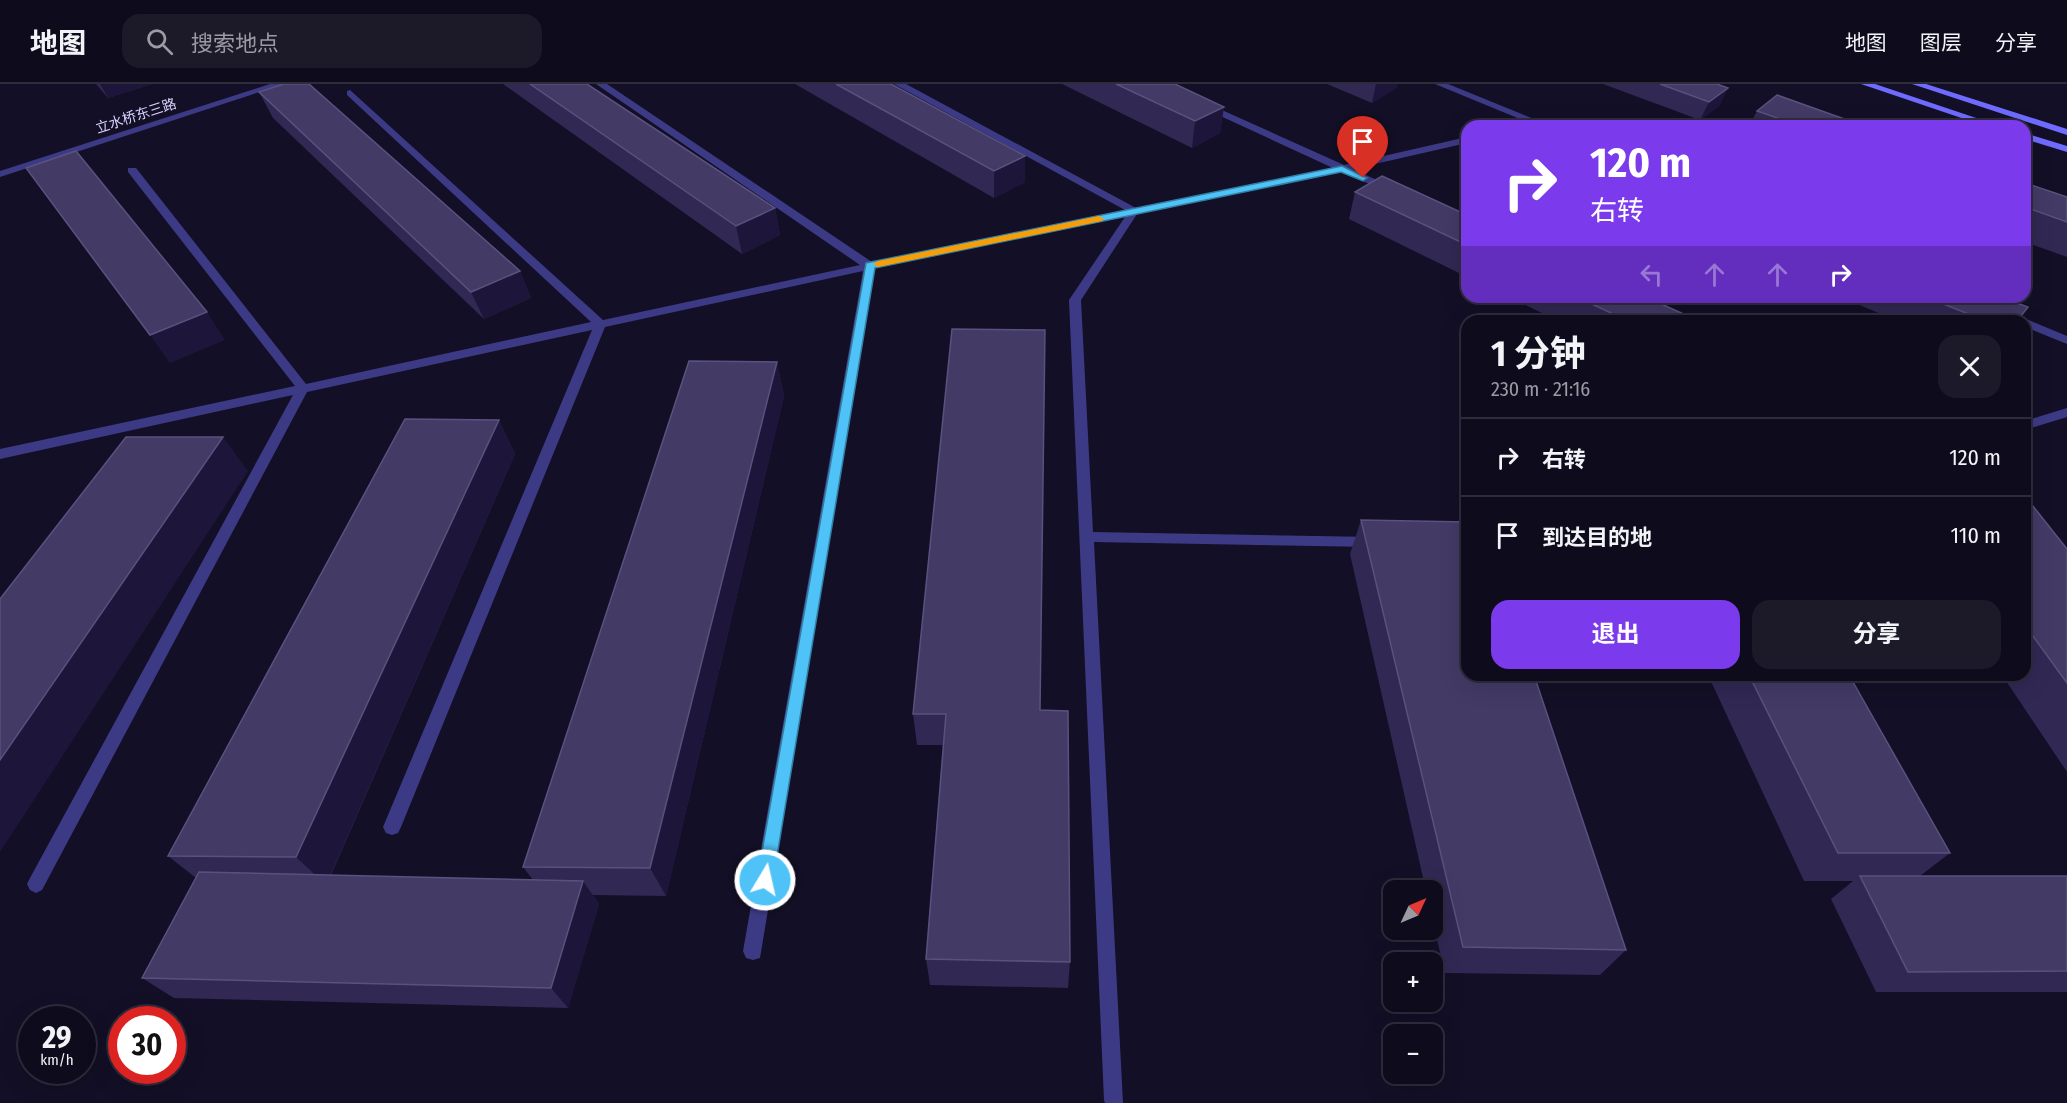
<!DOCTYPE html>
<html lang="zh">
<meta charset="utf-8">
<style>
:root{--surface:#0e0b1c;--page:#1c1929;--text:#f1f3f6;--muted:#9b9ba3;--line:#2e2b3b;--accent:#7c3aed}
body{margin:0;font-family:"Fira Sans Condensed","Noto Sans SC",sans-serif;background:var(--page);color:var(--text);height:100vh;display:flex;flex-direction:column;font-size:22px;white-space:nowrap}
*{box-sizing:border-box;margin:0}
p{font-size:20px;color:var(--muted)}
.icon{flex:none;width:33px;height:33px;fill:none;stroke:currentColor;stroke-width:2;stroke-linecap:round;stroke-linejoin:round}
.map{position:relative;flex:1;overflow:hidden}
.side{position:absolute;left:1461px;top:231px;width:570px;height:366px;display:flex;flex-direction:column;background:var(--surface);border-radius:18px;box-shadow:0 6px 24px #0002,0 0 0 2px var(--line)}
.side>*{flex:none}
.hud{position:absolute;left:1461px;top:36px;width:570px;height:183px;border-radius:18px;box-shadow:0 6px 24px #0002,0 0 0 2px var(--line);background:#7c3aed;color:#fff;overflow:hidden}
.needle{width:39px;rotate:46deg}
.tools{position:absolute;left:1383px;top:796px;display:grid;gap:12px}
.tools a{display:grid;place-items:center;width:60px;height:60px;border-radius:12px;background:var(--surface);box-shadow:0 6px 24px #0002,0 0 0 2px var(--line);font-size:30px}
.speed{position:absolute;left:18px;top:922px;display:flex;gap:12px;font-size:30px;font-weight:700;text-align:center}
.speed>*{display:grid;place-content:center;width:78px;height:78px;border-radius:50%;background:var(--surface);box-shadow:0 6px 24px #0002,0 0 0 2px var(--line);line-height:1}
.speed small{font-size:15px;font-weight:400}
.speed .limit{border:9px solid #d22;background:#fff;color:#111}
.pin{position:absolute;display:grid;place-items:center;width:51px;height:51px;color:#fff;margin:-62px -26px;border-radius:50% 50% 50% 0;rotate:-45deg;box-shadow:0 0 6px #0007}
.pin .icon{rotate:45deg}
.me{position:absolute;width:66px;margin:-33px;rotate:9deg;stroke-linejoin:round;filter:drop-shadow(0 0 4px #0008)}
.turn{display:flex;align-items:center;gap:21px;height:126px;padding:0 30px;font-size:27px}
.turn .icon{width:78px;height:78px;stroke-width:2.5}
.turn b{display:block;font-size:42px;line-height:51px}
.lanes{display:flex;align-items:center;height:57px;padding:0 30px;background:#0003;justify-content:center;gap:30px;direction:ltr}
.lanes .off{opacity:.35}
.round{display:grid;place-items:center;flex:none;width:63px;height:63px;border-radius:18px;background:var(--page)}
.head{display:flex;align-items:center;justify-content:space-between;height:102px;padding:0 30px}
h1{font-size:36px;font-weight:700;line-height:45px}
.action{display:flex;gap:12px;margin-top:auto;padding:12px 30px}
.action a{flex:1;height:69px;border-radius:18px;background:var(--accent);color:#fff;font-size:24px;font-weight:700;line-height:69px;text-align:center}
.action a+a{background:var(--page);color:var(--text)}
ul{padding:0;list-style:none}
li{display:flex;align-items:center;gap:18px;height:78px;padding:0 30px;border-top:2px solid var(--line)}
li div{flex:1}
li b{display:block;font-size:22px}
li em{font-style:normal}
header{display:flex;align-items:center;gap:36px;box-sizing:border-box;height:84px;padding:0 30px;background:var(--surface);border-bottom:2px solid var(--line)}
header strong{font-size:28px}
nav{display:flex;gap:33px;margin-inline-start:auto;font-size:21px}
.search{width:420px;height:54px;background:var(--page);display:flex;align-items:center;gap:15px;box-sizing:border-box;padding:0 21px;border-radius:18px;color:var(--muted);font-size:22px}
.map>svg:first-child{display:block}
.lines{fill:none;stroke-linecap:round;stroke-linejoin:round}
.street{fill:#3d3a85;fill-rule:evenodd}
.secondary{fill:#6f6bff;fill-rule:evenodd}
.wall{fill:#312854}
.shaded-wall{fill:#1d163a}
.building{fill:#433a66;stroke:#5a527e;stroke-width:1.5}
.route{fill:#4fc3f7;stroke:#337fa1;stroke-width:1.5}
.slow{fill:#f59e0b}
.labels{text-anchor:middle;dominant-baseline:central;stroke-width:6;stroke-linejoin:round;paint-order:stroke}
.far-street-label{font-size:14px;fill:#d9d4ff;stroke:#130f26}
</style>
<header>
<strong>地图</strong>
<div class="search"><svg class="icon" aria-label="search" viewBox="0 0 24 24"><circle cx="10" cy="10" r="6"/><path d="M15 15l6 6"/></svg>搜索地点</div>
<nav><a>地图</a><a>图层</a><a>分享</a></nav>
</header>
<div class="map">
<svg width="2067" height="1019" viewBox="0 0 2067 1019">
<rect width="100%" height="100%" fill="#130f26"/>
<g class="lines">
<g class="street">
<path d="M270 0H284L0 93V87Z"/>
<path d="M596 0H607L872 178 1125 126 894 0H906L1136 124 1333 84 1201 23 1199 21 1204 18 1344 81 1467 53V59L1353 85 1394 104V108L1390 109 1342 88 1137 130 1081 216 1093 448 1374 453 1381 458 1374 463 1094 458 1123 1019H1105L1104 1016 1069 216 1125 133 875 184 760 874 753 876 746 874 743 867 863 187 605 243 401 743 398 749 392 751 386 749 383 743 592 246 307 308 42 806 36 809 30 806 27 800 30 794 293 311 0 375V365L295 302 128 88V84H136L306 300 591 238 347 11V7L350 6 603 236 860 181Z"/>
<path d="M1435 0H1448L1551 42H1537Z"/>
<path d="M1957 213H1973L2067 252V260L2025 243V237H2011Z"/>
<path d="M2067 324V333L2025 346V337Z"/>
</g>
<g class="secondary">
<path d="M1861 0H1875L2000 42H1985Z"/>
<path d="M1912 0H1926L2067 45V51Z"/>
<path d="M2025 49 2067 62V68L2025 55Z"/>
</g>
</g>
<g class="wall">
<path d="M96 0H152L108 14Z"/>
<path d="M503 0H587L775 124 780 151 742 170Z"/>
<path d="M795 0H891L1025 98 994 114Z"/>
<path d="M1062 0H1175L1224 23 1220 49 1192 64Z"/>
<path d="M1327 0H1398L1396 4 1372 19Z"/>
<path d="M1603 0H1717L1728 4 1719 22 1700 36Z"/>
<path d="M259 8 520 187 531 214 484 235 273 34Z"/>
<path d="M1757 27 1864 42H1749Z"/>
<path d="M2025 99 2067 113V173L2025 158Z"/>
<path d="M1355 108 1467 131V193L1349 135Z"/>
<path d="M1509 213H1646L1699 237H1558Z"/>
<path d="M1840 213H2001L2017 237H1898Z"/>
<path d="M777 278 784 312 666 812 593 811 599 820 568 924 174 914 142 894 196 794 168 772 499 336 515 370 331 791 533 796 523 783Z"/>
<path d="M2025 412 2067 465V688L2002 591H2025Z"/>
<path d="M1361 436 1626 866 1600 891 1445 889 1432 835V807H1426L1350 470Z"/>
<path d="M1708 591H1849L1950 769 1920 792H2067V908H1876L1831 815 1853 797H1804Z"/>
<path d="M1040 626 1070 878 1068 904 930 901 926 875 943 661H917L913 630Z"/>
</g>
<g class="shaded-wall">
<path d="M100 0H152L108 14Z"/>
<path d="M1376 0H1398L1396 4 1372 19Z"/>
<path d="M1728 4 1719 22 1700 36 1709 18Z"/>
<path d="M1224 23 1220 49 1192 64 1195 37Z"/>
<path d="M1025 72V98L994 114V87Z"/>
<path d="M775 124 780 151 742 170 736 142Z"/>
<path d="M520 187 531 214 484 235 471 208Z"/>
<path d="M207 228 225 256 170 279 150 251Z"/>
<path d="M777 278 784 312 666 812 650 784Z"/>
<path d="M499 336 515 370 326 801 296 773Z"/>
<path d="M223 353 248 387 0 768V676Z"/>
<path d="M583 797 599 820 568 924 551 904Z"/>
</g>
<g class="building">
<path d="M284 0H309L520 187 471 208 259 8Z"/>
<path d="M530 0H587L775 124 736 142Z"/>
<path d="M836 0H891L1025 72 994 87Z"/>
<path d="M1116 0H1175L1224 23 1195 37Z"/>
<path d="M1660 0H1717L1728 4 1709 18Z"/>
<path d="M1777 11 1864 42H1800L1757 27Z"/>
<path d="M1546 35 1564 42H1536Z"/>
<path d="M76 67 207 228 150 251 26 84Z"/>
<path d="M1382 92 1467 131V161L1355 108Z"/>
<path d="M2025 99 2067 113V138L2025 123Z"/>
<path d="M1577 213H1646L1699 237H1628Z"/>
<path d="M1926 213H2001L2028 223 2017 237H1986Z"/>
<path d="M952 245 1045 246 1040 626 1068 627 1070 878 926 875 946 630H913Z"/>
<path d="M689 277 777 278 650 784 523 783Z"/>
<path d="M405 335 499 336 296 773 168 772Z"/>
<path d="M126 353H223L0 676V515Z"/>
<path d="M2025 412 2067 465V599L2025 541Z"/>
<path d="M1361 436 1467 438V591H1534L1626 866 1463 863Z"/>
<path d="M1749 591H1849L1950 769H1838Z"/>
<path d="M199 788 583 797 551 904 142 894Z"/>
<path d="M1860 792H2067V887L1908 888Z"/>
</g>
<path class="route" d="M1342 82 1367 94 1363 97 1341 88 875 184 773 796 771 801 765 803 759 801 757 796 866 179Z"/>
<path class="slow" d="M1099 132 1104 135 1102 137 878 183 873 180 878 177Z"/>
<g class="labels">
<g class="far-street-label">
<text transform="translate(136 32) rotate(-18)">立水桥东三路</text>
</g>
</g>
</svg>
<div class="tools">
<a><svg class="needle" viewBox="-14 -14 28 28"><path d="M0-13l5 13h-10z" fill="#e53935"/><path d="M0 13l5-13h-10z" fill="#9b9ba3"/></svg></a>
<a>+</a>
<a>−</a>
</div>
<div class="speed"><div>29<small>km/h</small></div><div class="limit">30</div></div>
<div class="pin" style="left:1363px;top:94px;background:#d93025"><svg class="icon" aria-label="arrive" viewBox="0 0 24 24"><path d="M6 21V4h12l-3 4 3 4H6"/></svg></div>
<svg class="me" style="left:765px;top:796px" viewBox="-20 -20 40 40"><circle r="17" fill="#4fc3f7" stroke="#fff" stroke-width="3"/><path d="M0-11L8 9 0 5-8 9z" fill="#fff"/></svg>
<div class="hud">
<div class="turn"><svg class="icon" aria-label="right" viewBox="0 0 24 24"><path d="M7 20v-9h11M14 6l5 5-5 5"/></svg><div><b>120 m</b>右转</div></div>
<div class="lanes"><svg class="icon off" aria-label="left" viewBox="0 0 24 24"><path d="M17 20v-9H6M10 6l-5 5 5 5"/></svg><svg class="icon off" aria-label="ahead" viewBox="0 0 24 24"><path d="M12 20V5M6 11l6-6 6 6"/></svg><svg class="icon off" aria-label="ahead" viewBox="0 0 24 24"><path d="M12 20V5M6 11l6-6 6 6"/></svg><svg class="icon" aria-label="right" viewBox="0 0 24 24"><path d="M7 20v-9h11M14 6l5 5-5 5"/></svg></div>
</div>
<section class="side">
<div class="head"><div><h1>1 分钟</h1><p>230 m · 21:16</p></div><a class="round"><svg class="icon" aria-label="close" viewBox="0 0 24 24"><path d="M6 6l12 12M18 6L6 18"/></svg></a></div>
<ul>
<li><svg class="icon" aria-label="right" viewBox="0 0 24 24"><path d="M7 20v-9h11M14 6l5 5-5 5"/></svg><div><b>右转</b></div><em>120 m</em></li>
<li><svg class="icon" aria-label="arrive" viewBox="0 0 24 24"><path d="M6 21V4h12l-3 4 3 4H6"/></svg><div><b>到达目的地</b></div><em>110 m</em></li>
</ul>
<div class="action"><a>退出</a><a>分享</a></div>
</section>
</div>
